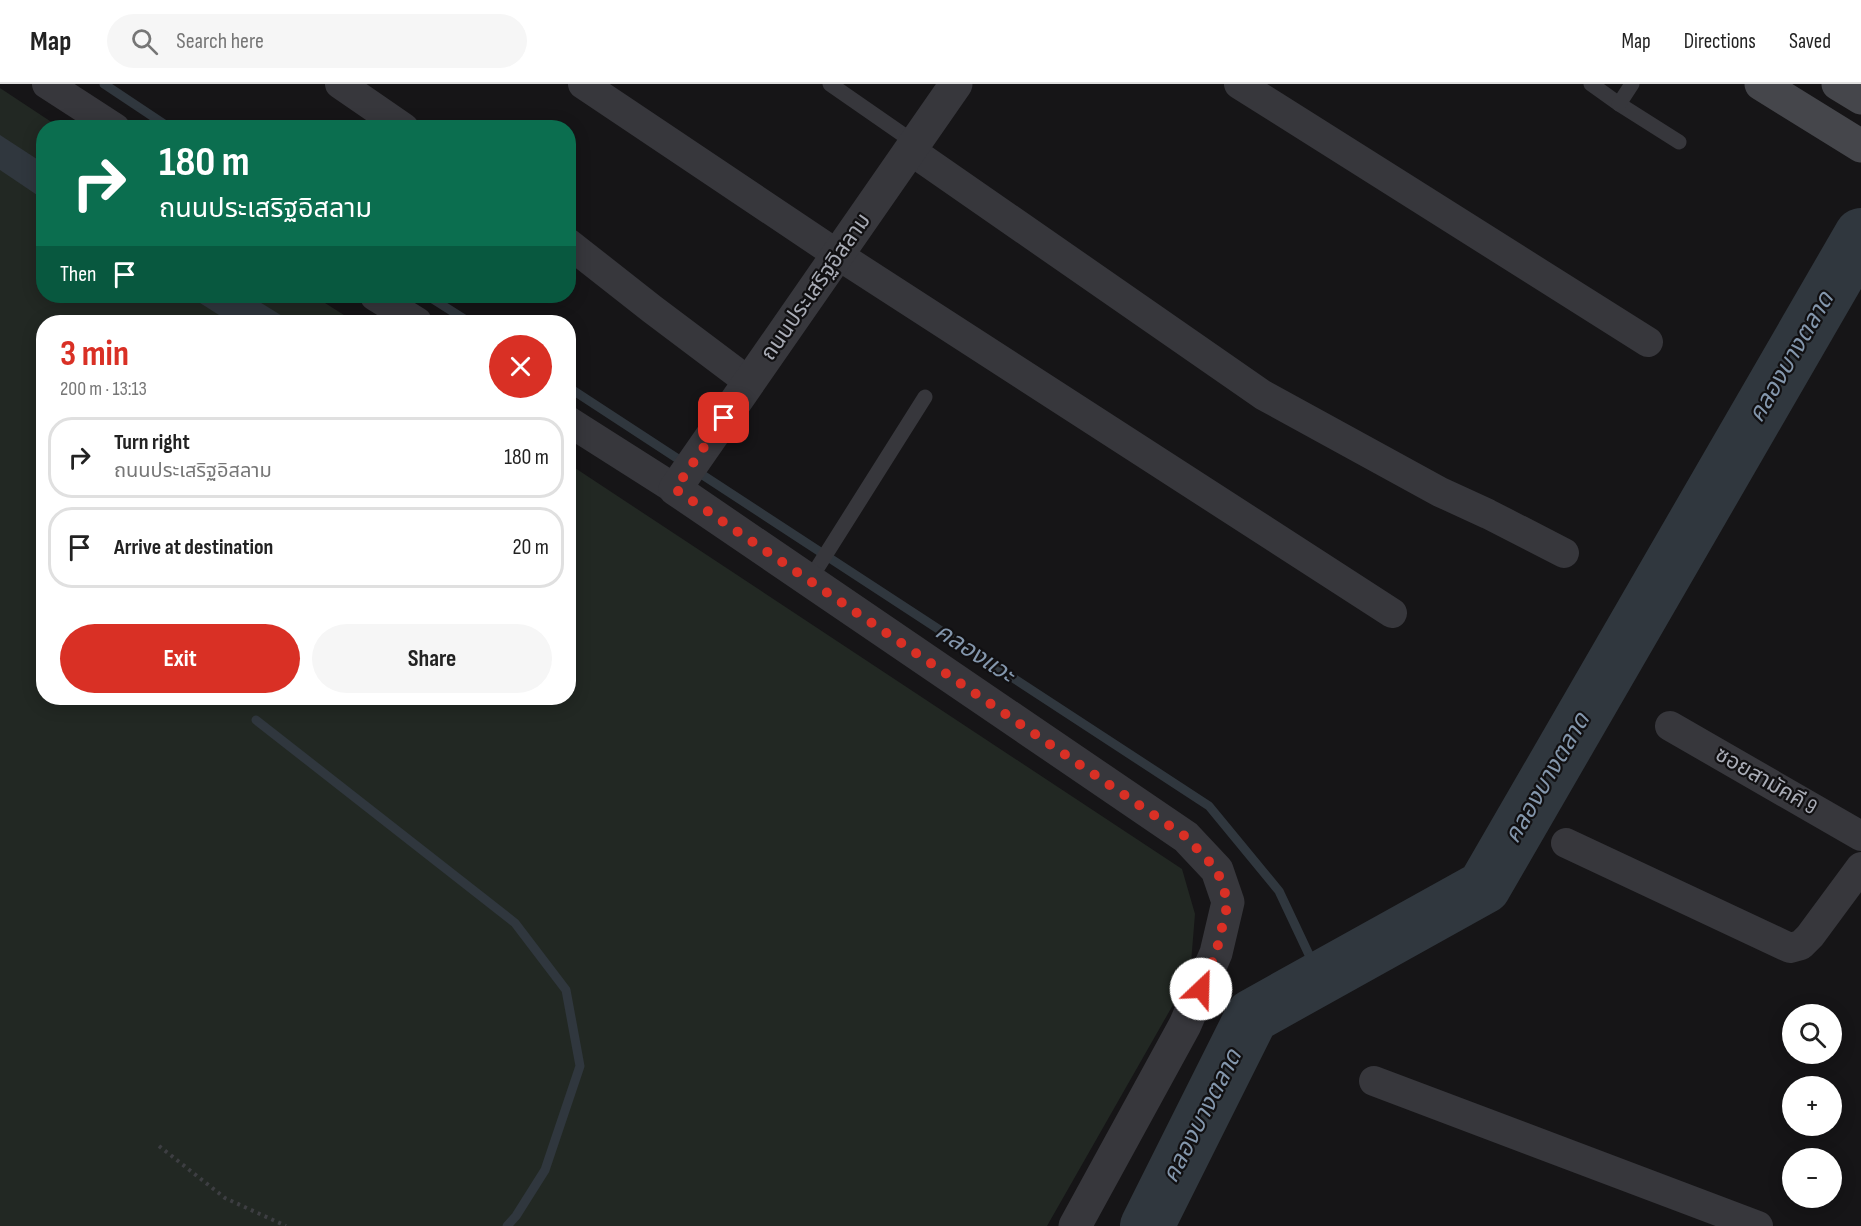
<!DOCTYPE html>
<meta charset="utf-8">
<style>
:root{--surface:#fff;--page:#f6f6f6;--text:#222;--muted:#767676;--line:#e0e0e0;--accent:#d93025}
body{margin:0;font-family:"Sofia Sans Condensed","Noto Sans Thai",sans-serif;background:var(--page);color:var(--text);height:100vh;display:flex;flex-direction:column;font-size:22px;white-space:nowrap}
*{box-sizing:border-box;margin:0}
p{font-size:20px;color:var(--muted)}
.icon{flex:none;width:33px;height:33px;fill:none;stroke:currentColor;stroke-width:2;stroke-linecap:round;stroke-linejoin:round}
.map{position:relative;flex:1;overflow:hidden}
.sheet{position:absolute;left:36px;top:231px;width:540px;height:390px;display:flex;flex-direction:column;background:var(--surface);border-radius:24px;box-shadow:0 3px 15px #0003}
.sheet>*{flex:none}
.guide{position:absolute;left:36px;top:36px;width:540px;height:183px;border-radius:24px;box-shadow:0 3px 15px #0003;background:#0b6e4f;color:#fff;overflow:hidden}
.buttons{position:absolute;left:1782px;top:920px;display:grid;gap:12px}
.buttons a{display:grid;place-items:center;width:60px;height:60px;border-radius:50%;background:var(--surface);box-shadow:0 3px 15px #0003;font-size:30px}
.pin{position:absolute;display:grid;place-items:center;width:51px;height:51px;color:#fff;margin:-26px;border-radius:12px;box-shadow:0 3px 9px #0006}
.me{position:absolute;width:66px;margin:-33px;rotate:24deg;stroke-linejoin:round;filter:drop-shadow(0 0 4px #0008)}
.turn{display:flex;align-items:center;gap:21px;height:126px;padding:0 24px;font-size:27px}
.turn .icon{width:78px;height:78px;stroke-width:2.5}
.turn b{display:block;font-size:42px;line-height:51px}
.then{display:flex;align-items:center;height:57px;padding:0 24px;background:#0003;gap:12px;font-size:22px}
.round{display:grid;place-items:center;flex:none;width:63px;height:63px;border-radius:32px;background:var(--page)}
.head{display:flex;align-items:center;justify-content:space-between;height:102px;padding:0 24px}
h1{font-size:36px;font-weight:700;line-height:45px;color:var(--accent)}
.primary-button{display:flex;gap:12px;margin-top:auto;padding:12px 24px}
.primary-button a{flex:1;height:69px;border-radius:36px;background:var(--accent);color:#fff;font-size:24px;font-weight:700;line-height:69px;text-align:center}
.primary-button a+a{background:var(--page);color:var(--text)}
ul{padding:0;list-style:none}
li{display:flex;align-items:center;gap:18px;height:81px;margin:0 12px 9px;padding:0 12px;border:3px solid var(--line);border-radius:24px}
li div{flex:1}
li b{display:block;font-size:22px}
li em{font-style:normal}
header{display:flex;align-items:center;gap:36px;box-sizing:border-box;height:84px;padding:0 30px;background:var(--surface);border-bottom:2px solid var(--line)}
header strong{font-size:28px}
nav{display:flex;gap:33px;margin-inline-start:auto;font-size:21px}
.search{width:420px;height:54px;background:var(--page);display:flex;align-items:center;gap:15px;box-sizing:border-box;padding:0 21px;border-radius:33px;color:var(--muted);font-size:22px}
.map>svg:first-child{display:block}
.green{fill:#222823}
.water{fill:#30373e}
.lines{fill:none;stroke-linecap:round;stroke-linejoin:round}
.stream{stroke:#30373e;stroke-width:9}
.river{stroke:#30373e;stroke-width:54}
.path{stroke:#3d3e42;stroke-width:4;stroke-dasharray:3 4.5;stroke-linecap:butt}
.service{stroke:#37373c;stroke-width:15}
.minor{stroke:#37373c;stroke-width:30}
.tertiary{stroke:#37373c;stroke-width:33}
.secondary{stroke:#45464b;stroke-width:33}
.route{stroke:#d93025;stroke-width:10;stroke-dasharray:0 18}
.labels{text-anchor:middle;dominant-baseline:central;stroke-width:4.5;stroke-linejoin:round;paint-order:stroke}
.street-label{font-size:22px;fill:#a9acb6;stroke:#111012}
.water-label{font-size:24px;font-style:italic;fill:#8497ad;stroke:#111012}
</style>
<header>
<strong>Map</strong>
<div class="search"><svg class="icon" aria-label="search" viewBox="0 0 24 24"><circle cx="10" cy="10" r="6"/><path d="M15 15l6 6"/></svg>Search here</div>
<nav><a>Map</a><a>Directions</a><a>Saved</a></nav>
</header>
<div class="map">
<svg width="1861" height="1142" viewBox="0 0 1861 1142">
<rect width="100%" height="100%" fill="#161517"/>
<path class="green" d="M0 4 59 43 44 44V212H314L355 238H44V614H568L569 380 1182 785 1195 830 1190 891 1047 1142H0Z"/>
<g class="water">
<path d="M0 51 43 79V115L0 86Z"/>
<path d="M189 212H250L292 238H230Z"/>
</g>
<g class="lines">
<g class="stream">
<path d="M104 0 170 44"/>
<path d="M428 212 469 238"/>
<path d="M568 303 1209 722 1279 807 1320 894"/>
<path d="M256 636 515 839 566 906 580 982 545 1086 516 1132 507 1142"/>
</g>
<path class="river" d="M1147 1142 1252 932 1484 803 1861 151"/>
<path class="path" d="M159 1062 225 1114 286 1142"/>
<g class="service">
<path d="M830 0 915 59"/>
<path d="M1591 0 1619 20 1679 58"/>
<path d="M1619 20 1632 0"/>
<path d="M809 497 925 313"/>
</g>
<g class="minor">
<path d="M47 0 115 44"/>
<path d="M340 0 404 44"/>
<path d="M583 0 838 171 1392 529"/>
<path d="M1239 0 1648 258"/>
<path d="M910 66 1263 311 1440 408 1488 430 1564 469"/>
<path d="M568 159 652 225 749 298"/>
<path d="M375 212 417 238"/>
<path d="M568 337 675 405"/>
<path d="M1670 642 1861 752"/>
<path d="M1566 759 1790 864 1801 861 1810 852 1861 783"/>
<path d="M1374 997 1758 1142"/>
</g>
<path class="tertiary" d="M956 0 675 405 1186 753 1217 786 1228 818 1216 869 1185 941 1075 1142"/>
<g class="secondary">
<path d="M1761 0 1861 62"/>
<path d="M1838 0 1861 14"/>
</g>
</g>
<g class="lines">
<path class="route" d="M724 334 675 405 1186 753 1217 786 1228 818 1216 869 1201 905"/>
</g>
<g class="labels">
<g class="street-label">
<text transform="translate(816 203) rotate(-55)">ถนนประเสริฐอิสลาม</text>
<text transform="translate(1766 697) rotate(30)">ซอยสามัคคี 9</text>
</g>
<g class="water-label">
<text transform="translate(1791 273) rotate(-60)">คลองบางตลาด</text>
<text transform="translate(975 569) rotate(33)">คลองแวะ</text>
<text transform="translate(1547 694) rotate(-60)">คลองบางตลาด</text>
<text transform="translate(1202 1032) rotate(-63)">คลองบางตลาด</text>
</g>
</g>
</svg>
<div class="buttons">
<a><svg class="icon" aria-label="search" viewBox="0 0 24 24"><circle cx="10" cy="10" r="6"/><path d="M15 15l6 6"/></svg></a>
<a>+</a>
<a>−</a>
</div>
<div class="pin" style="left:724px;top:334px;background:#d93025"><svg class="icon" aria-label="arrive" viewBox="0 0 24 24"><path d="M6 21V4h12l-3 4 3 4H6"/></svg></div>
<svg class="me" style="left:1201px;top:905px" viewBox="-20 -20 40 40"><circle r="19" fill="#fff"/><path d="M0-13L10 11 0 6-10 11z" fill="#d93025"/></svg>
<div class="guide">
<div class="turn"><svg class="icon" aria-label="right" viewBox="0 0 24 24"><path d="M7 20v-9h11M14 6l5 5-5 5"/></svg><div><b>180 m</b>ถนนประเสริฐอิสลาม</div></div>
<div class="then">Then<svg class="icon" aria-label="arrive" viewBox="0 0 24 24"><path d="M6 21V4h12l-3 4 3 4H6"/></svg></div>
</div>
<section class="sheet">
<div class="head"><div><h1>3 min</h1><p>200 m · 13:13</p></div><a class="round" style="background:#d93025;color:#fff"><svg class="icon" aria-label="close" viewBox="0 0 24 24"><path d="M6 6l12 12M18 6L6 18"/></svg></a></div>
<ul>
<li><svg class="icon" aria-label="right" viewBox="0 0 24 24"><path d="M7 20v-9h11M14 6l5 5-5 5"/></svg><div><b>Turn right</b><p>ถนนประเสริฐอิสลาม</p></div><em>180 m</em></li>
<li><svg class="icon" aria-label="arrive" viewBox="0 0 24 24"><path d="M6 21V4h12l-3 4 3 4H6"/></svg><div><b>Arrive at destination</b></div><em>20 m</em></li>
</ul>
<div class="primary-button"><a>Exit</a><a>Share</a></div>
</section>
</div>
